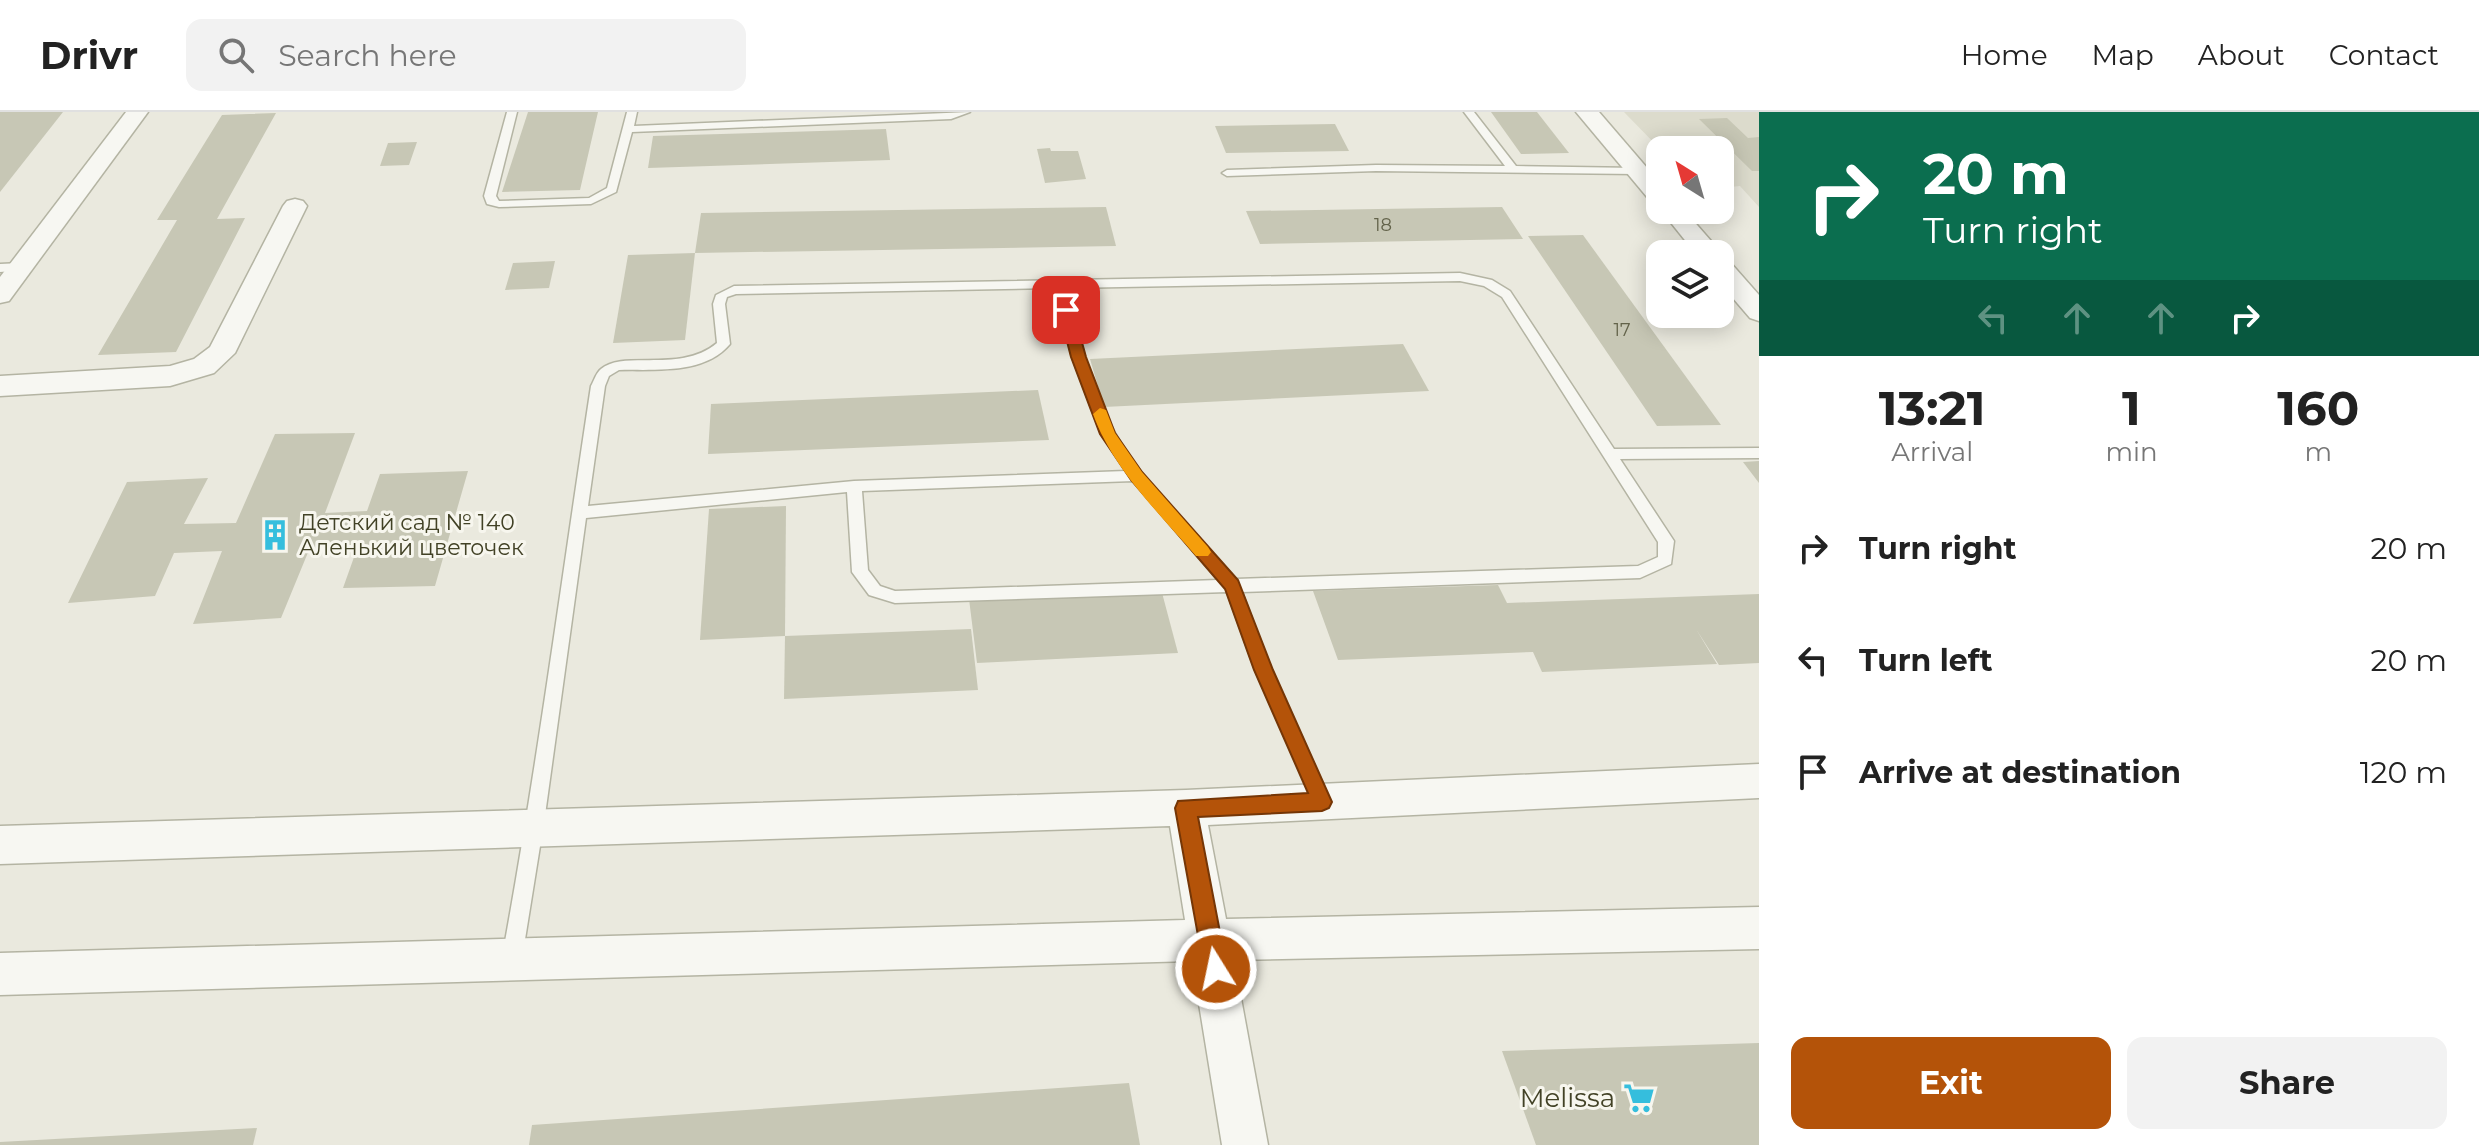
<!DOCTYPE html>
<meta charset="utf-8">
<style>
:root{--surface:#fff;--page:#f2f2f2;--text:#222;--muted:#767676;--line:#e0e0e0;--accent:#b45309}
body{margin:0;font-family:Montserrat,sans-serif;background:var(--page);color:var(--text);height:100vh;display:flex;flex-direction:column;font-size:30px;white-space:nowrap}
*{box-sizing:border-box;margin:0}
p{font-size:26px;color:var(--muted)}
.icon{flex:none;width:44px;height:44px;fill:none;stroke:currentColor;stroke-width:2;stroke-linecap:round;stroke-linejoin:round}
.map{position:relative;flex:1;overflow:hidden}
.details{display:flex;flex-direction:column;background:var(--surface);width:720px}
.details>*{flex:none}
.guide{background:#0b6e4f;color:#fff;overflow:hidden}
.needle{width:52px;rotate:323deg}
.controls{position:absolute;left:1646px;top:24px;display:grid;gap:16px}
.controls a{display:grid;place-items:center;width:88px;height:88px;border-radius:16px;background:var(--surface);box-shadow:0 4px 20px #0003;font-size:40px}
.pin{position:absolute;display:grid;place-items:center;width:68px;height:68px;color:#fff;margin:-34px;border-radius:16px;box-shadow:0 4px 12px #0006}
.me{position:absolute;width:88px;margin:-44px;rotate:350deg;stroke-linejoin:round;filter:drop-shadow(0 0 6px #0008)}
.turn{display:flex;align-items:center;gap:28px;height:168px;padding:0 32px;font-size:36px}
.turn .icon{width:104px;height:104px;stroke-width:2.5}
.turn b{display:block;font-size:56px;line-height:68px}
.lanes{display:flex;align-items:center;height:76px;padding:0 32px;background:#0003;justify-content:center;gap:40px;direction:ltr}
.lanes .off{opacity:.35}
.eta{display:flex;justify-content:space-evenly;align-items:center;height:136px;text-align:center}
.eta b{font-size:48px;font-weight:700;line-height:56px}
.primary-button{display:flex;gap:16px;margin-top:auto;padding:16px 32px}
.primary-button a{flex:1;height:92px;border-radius:16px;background:var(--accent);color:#fff;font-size:32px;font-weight:700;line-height:92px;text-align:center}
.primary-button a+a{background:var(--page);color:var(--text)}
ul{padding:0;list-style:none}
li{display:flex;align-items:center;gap:24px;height:112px;padding:0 32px}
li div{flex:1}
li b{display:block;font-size:30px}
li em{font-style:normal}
header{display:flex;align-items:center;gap:48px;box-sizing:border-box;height:112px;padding:0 40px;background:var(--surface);border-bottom:2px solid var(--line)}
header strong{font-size:38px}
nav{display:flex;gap:44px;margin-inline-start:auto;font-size:28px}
.search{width:560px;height:72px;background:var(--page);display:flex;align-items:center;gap:20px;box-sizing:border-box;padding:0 28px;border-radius:16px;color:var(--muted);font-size:30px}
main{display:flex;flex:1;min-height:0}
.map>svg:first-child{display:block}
.built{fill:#dcdbcc}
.building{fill:#c7c7b5}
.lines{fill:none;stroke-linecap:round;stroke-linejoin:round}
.service-casing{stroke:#b4b4a3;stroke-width:3}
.minor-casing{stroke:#b4b4a3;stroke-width:3}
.service{fill:#f7f7f2;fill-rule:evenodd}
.minor{fill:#f7f7f2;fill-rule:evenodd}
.route{fill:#b45309;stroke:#753606;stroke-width:2}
.slow{fill:#f59e0b}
.labels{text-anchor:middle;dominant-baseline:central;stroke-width:6;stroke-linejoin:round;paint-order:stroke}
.number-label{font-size:18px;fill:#63634a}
.poi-label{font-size:22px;fill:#424226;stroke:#f7f6ee;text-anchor:start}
.near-poi-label{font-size:26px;fill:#424226;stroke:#f7f6ee;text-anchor:end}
</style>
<header>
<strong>Drivr</strong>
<div class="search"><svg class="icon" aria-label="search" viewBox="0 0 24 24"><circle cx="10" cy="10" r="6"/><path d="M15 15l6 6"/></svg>Search here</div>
<nav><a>Home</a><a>Map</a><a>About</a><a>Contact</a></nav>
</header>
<main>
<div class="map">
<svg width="1759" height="1033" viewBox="0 0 1759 1033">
<rect width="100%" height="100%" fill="#eae9de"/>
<path class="built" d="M1624 0H1759V95L1740 74 1720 76V38H1661Z"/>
<g class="building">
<path d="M0 0H63L0 80Z"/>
<path d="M528 0H598L580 78 502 80Z"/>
<path d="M1491 0H1537L1569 41 1521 42Z"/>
<path d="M276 1 217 107 245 106 176 240 98 243 177 108H190H157L222 3Z"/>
<path d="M1727 6 1748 26 1759 25V59H1752L1699 7Z"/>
<path d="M1335 12 1349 39 1226 41 1215 14Z"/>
<path d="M886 17 890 48 648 56 653 24Z"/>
<path d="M417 30 409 53 380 54 388 31Z"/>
<path d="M1050 36 1051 39H1078L1086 67 1045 71 1037 37Z"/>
<path d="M1106 95 1116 134 695 141 701 101Z"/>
<path d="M1502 95 1523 127 1260 132 1246 99Z"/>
<path d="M1583 123 1721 313 1657 314 1528 124Z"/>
<path d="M695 141 685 228 613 231 628 143Z"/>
<path d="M555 149 549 176 505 178 513 151Z"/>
<path d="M1403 232 1429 279 1104 295 1090 247Z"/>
<path d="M1038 278 1049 328 708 342 711 292Z"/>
<path d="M355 321 325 401 367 399 380 362 468 359 435 474 343 476 358 434 309 438 281 506 193 512 222 439 174 441 155 484 68 491 127 370 208 366 184 412 236 411 275 322Z"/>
<path d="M1759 349V371L1743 350Z"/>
<path d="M786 394 785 524 700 528 709 397Z"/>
<path d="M1498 473 1507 491 1759 482V551L1719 553 1696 517 1717 552 1542 560 1533 540 1338 548 1313 479Z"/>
<path d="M1161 477 1178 541 977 551 969 487Z"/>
<path d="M971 517 978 578 784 587 785 524Z"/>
<path d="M1759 931V1033H1536L1502 939Z"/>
<path d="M1129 971 1140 1033H529L532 1013Z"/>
<path d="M257 1016 253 1033H0V1030Z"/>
</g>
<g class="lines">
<defs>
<g id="service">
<path d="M507 0H517L496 84 499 89 589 86 607 76 627 0H637L634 14 970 0 951 7 632 20 616 80 591 92 499 95 487 92 484 84Z"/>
<path d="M1464 0H1474L1516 54 1637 56 1642 59 1637 62 1376 59 1227 64 1222 61 1227 58 1376 53 1505 54Z"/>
<path d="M21 151 27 155 25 158 0 160V152Z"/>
<path d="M1460 161 1492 168 1510 179 1614 337 1759 336V346L1620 347 1674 429 1671 452 1640 466 1242 480 1271 558 1331 690 1328 696 1322 698 1316 696 1255 558 1227 480 895 491 869 483 852 460 847 380 586 406 545 703 522 846 519 853 512 856 505 853 502 846C537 656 562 464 591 274 594 269 596 261 601 257 624 237 680 262 717 231L713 192 716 183 734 174ZM1460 169 1484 174 1502 185 1658 430V445L1638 454 1236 467C1198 424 1142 370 1115 321 1091 279 1079 222 1067 176ZM1054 176 1072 245 1101 322 1126 359 854 369 588 394 605 274 609 264 619 258C655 257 704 263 730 232L725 192 727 185 736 182ZM1133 369 1218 468 895 479 880 474 868 458 862 379Z"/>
</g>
<g id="minor">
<path d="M126 0H148L9 189 0 191V165Z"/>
<path d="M1576 0H1599L1660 71V93L1652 91Z"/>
<path d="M295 87 303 89 307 94 235 241 214 261 170 274 0 284V264L170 254 194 247 210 235 283 94 287 89Z"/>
<path d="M1660 97 1684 98 1718 137 1722 142 1720 144 1696 142Z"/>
<path d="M1720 147 1729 149 1759 183V209L1750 206 1720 171Z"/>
<path d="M1759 652V686L1208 713 1226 807 1759 795V837L1234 848 1268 1033H1222L1192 849 0 883V841L1185 808 1170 714 0 752V714L1186 678Z"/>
</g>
</defs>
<use href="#service" class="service-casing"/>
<use href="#minor" class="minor-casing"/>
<use href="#service" class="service"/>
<use href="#minor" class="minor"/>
</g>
<path class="route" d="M1066 193 1073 198 1086 245 1115 321 1142 360 1238 468 1273 558 1332 690 1329 696 1322 699 1198 705 1227 857 1224 865 1216 868 1208 865 1204 857 1175 696 1178 689 1308 681 1254 558 1225 477 1131 368 1100 322 1071 245 1059 198Z"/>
<path class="slow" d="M1100 296 1106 298 1115 321 1142 360 1208 435 1211 440 1208 444H1196C1158 400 1113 357 1093 302Z"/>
<defs>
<symbol id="building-bare" viewBox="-9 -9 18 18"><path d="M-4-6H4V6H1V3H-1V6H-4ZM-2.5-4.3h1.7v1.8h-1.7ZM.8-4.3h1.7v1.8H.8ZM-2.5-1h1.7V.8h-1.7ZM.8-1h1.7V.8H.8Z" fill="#35bedd" stroke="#f7f6ee" stroke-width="2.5" paint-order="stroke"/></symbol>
<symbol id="supermarket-bare" viewBox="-9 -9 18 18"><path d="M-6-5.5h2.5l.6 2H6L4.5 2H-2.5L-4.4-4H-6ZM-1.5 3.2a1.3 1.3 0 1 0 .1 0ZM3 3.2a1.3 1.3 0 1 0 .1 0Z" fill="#35bedd" stroke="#f7f6ee" stroke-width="2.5" paint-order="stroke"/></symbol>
</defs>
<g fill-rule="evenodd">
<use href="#building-bare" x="253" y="401" width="44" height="44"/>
<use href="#supermarket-bare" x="1617" y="964" width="44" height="44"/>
</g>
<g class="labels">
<g class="number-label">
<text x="1383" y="113">18</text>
<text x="1622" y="218">17</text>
</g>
<g class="poi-label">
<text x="299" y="410">Детский сад № 140<tspan x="299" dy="25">Аленький цветочек</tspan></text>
</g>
<g class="near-poi-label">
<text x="1615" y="986">Melissa</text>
</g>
</g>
</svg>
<div class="controls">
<a><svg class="needle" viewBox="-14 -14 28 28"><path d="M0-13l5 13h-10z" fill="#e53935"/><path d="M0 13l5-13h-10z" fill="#767676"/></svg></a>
<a><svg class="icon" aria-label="layers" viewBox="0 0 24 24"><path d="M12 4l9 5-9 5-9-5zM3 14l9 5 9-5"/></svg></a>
</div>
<div class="pin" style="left:1066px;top:198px;background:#d93025"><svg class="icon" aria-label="arrive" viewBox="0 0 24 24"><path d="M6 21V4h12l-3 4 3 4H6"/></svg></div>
<svg class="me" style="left:1216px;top:857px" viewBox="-20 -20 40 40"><circle r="17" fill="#b45309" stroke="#fff" stroke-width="3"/><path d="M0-11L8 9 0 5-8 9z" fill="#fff"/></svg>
</div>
<section class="details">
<div class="guide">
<div class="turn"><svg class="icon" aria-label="right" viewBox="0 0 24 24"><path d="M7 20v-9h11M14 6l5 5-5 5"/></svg><div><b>20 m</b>Turn right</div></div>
<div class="lanes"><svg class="icon off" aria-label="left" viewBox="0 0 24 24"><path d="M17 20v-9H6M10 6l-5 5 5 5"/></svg><svg class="icon off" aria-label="ahead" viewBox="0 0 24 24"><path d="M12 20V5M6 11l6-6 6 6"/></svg><svg class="icon off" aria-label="ahead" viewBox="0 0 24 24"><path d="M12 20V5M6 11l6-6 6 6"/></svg><svg class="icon" aria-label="right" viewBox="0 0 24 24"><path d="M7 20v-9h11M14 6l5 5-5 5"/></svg></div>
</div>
<div class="eta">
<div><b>13:21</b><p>Arrival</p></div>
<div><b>1</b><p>min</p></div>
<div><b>160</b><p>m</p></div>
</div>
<ul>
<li><svg class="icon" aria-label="right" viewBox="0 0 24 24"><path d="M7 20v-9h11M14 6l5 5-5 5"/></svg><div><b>Turn right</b></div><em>20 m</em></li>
<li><svg class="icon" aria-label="left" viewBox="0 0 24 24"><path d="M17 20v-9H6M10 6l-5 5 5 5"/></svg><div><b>Turn left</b></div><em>20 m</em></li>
<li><svg class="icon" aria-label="arrive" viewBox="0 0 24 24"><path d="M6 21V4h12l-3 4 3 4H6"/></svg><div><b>Arrive at destination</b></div><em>120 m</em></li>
</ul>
<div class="primary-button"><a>Exit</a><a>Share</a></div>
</section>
</main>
